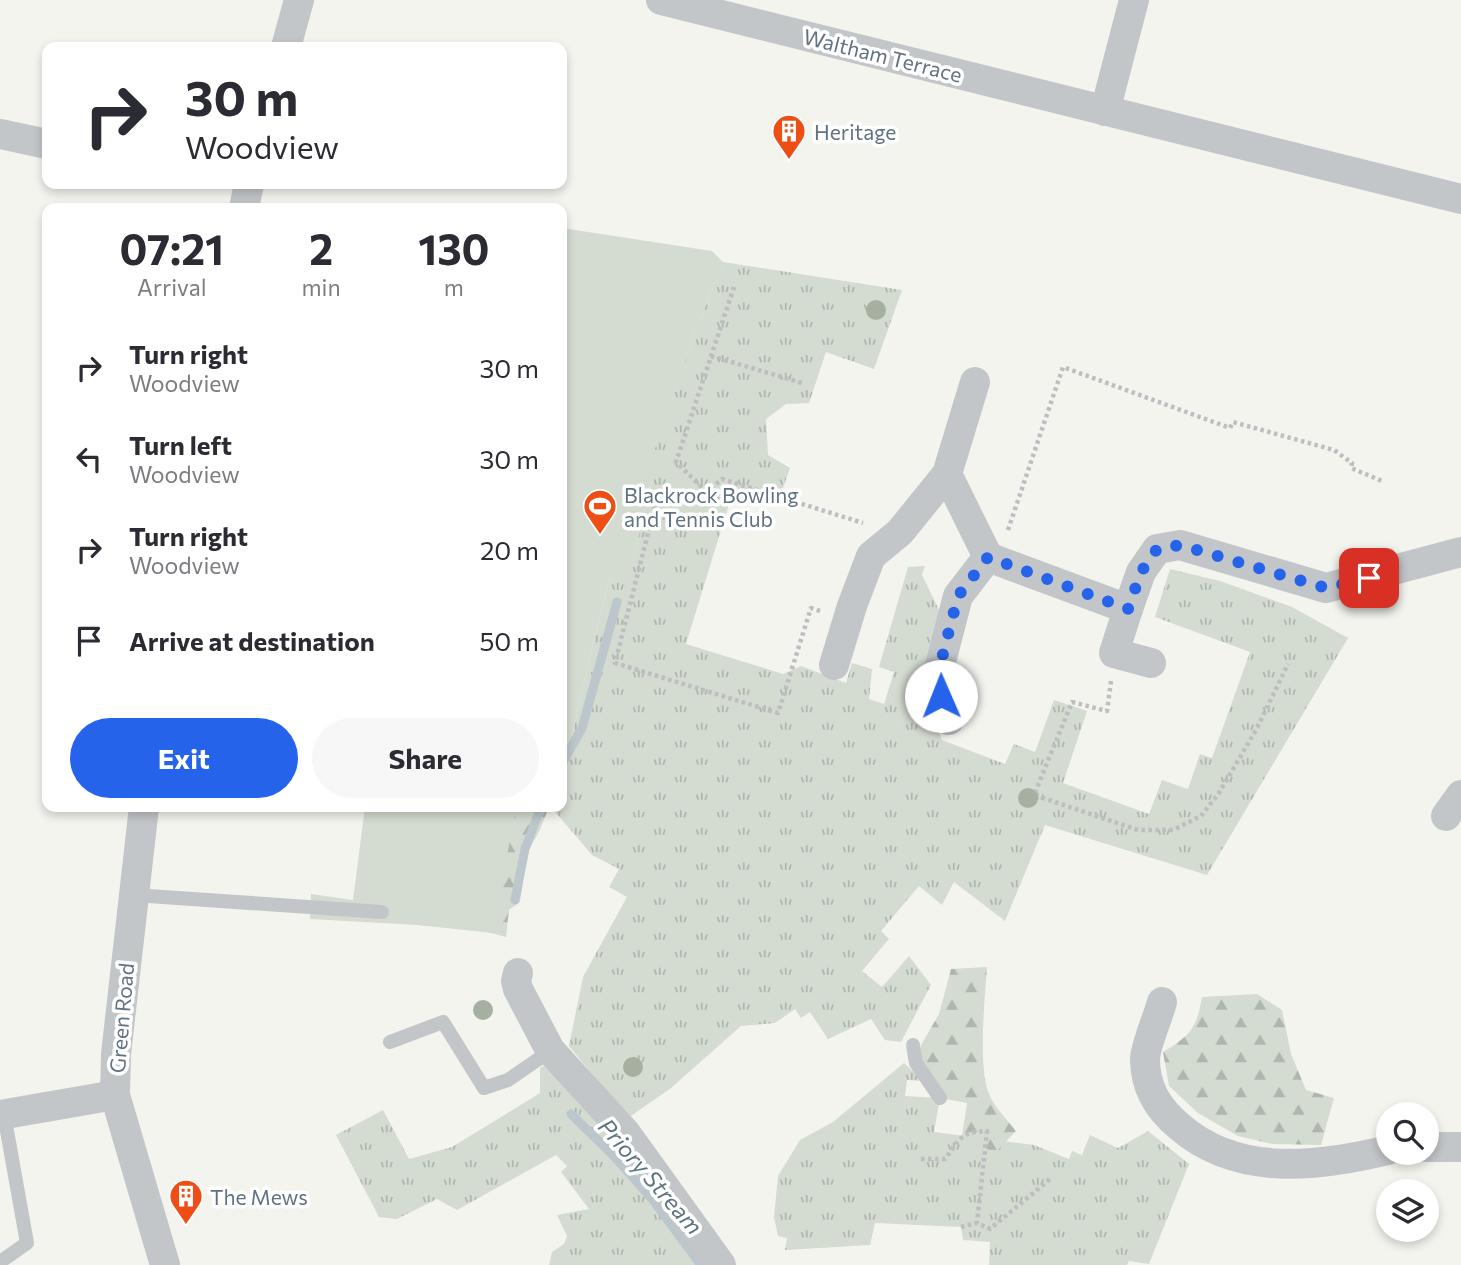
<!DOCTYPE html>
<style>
:root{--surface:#fff;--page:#f7f7f7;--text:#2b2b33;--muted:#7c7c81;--accent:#2563eb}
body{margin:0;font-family:Commissioner,sans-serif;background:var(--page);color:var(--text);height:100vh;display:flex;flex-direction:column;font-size:26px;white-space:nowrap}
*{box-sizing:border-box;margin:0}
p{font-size:23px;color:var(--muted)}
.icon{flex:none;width:38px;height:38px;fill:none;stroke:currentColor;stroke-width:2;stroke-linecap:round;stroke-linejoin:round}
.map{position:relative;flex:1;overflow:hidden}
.panel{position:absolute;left:42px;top:203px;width:525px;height:609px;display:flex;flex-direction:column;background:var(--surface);border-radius:14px;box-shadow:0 4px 10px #0003}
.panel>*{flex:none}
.guide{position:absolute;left:42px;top:42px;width:525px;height:147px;border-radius:14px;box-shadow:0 4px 10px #0003;background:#fff;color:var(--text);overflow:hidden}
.tools{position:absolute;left:1376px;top:1102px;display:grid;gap:14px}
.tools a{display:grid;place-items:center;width:63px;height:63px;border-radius:50%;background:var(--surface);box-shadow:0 4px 10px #0003;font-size:35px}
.pin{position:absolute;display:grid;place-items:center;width:60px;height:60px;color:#fff;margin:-30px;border-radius:14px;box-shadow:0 4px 10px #0006}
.me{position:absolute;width:77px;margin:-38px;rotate:359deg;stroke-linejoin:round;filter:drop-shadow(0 0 5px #0008)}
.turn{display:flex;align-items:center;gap:24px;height:147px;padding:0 28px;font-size:32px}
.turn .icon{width:91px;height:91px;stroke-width:2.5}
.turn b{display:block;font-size:49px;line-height:60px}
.eta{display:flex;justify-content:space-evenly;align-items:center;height:119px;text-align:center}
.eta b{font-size:42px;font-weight:700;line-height:49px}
.action{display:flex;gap:14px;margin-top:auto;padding:14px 28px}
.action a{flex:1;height:80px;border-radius:42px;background:var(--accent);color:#fff;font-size:28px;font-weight:700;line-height:80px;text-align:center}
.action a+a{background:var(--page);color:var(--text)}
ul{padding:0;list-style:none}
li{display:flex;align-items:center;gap:21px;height:91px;padding:0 28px}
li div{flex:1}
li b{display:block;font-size:26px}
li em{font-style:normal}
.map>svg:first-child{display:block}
.grass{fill:url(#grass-tufts)}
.forest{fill:url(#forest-firs)}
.park{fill:#d4dbd0}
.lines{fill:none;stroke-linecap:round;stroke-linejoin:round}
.stream{stroke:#bbc7cc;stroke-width:9}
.path{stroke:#bcbec0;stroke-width:4.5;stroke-dasharray:3.5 3.5;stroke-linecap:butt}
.lane{stroke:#c3c6c9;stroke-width:14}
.street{stroke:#c3c6c9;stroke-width:30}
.tree{fill:#a5b0a0}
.route{stroke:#2563eb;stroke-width:12;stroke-dasharray:0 21.6}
.labels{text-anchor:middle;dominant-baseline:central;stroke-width:7;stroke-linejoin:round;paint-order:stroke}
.street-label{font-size:21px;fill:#617282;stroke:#fff}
.poi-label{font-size:21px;fill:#617282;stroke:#fff;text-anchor:start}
.water-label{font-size:23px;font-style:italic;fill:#5c7680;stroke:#fff}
</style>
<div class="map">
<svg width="1461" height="1265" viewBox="0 0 1461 1265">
<defs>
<pattern id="grass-tufts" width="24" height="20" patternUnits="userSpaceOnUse" patternTransform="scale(1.75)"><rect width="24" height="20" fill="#d4dbd0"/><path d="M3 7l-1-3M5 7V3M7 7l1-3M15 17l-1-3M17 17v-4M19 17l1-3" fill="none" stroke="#afb6ae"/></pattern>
<pattern id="forest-firs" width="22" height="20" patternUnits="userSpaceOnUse" patternTransform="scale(1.75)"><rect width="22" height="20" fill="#d4dbd0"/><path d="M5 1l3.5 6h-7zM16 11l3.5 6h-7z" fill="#afb6ae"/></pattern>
</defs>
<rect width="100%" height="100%" fill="#f4f4ef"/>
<g class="grass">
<path d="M723 262 902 290 874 369 826 352 809 403 786 404 766 419 768 455 790 468 777 505 733 491 686 644 783 674 801 666 846 683 852 663 872 669 869 699 884 704 894 672 879 667 908 567 925 566 922 575 941 614 919 688 942 740 1005 764 1014 744 1035 752 1054 700 1087 711 1063 783 1149 814 1162 780 1188 789 1200 754 1212 758 1250 652 1155 617 1170 569 1220 581 1292 607 1348 638 1207 875 1045 825 1005 921 954 882 942 905 919 886 881 931 889 939 862 971 882 987 909 956 931 985 901 1042 885 1040 871 1019 828 1039 810 1012 801 1018 795 1009 775 1023 741 1026 671 1088 628 1118 569 1046 583 977 627 897 609 887 619 869 592 855 551 807H562V776L567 760 582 690 609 579 627 582 652 481 644 479 692 341Z"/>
<path d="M904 1063 923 1081 907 1080 905 1096 940 1098 934 1132 1034 1145 1069 1159 1072 1151 1082 1155 1090 1135 1118 1148 1148 1131 1189 1164 1149 1264 1129 1261 1127 1265H989L990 1242 963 1240 961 1227 875 1223 870 1245 785 1250 787 1238 778 1236 774 1217 778 1176 800 1140 833 1122Z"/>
<path d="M546 1064 625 1149 713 1265H549L552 1252 564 1244 567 1236 557 1215 589 1209 561 1172 567 1166 556 1155 457 1210 437 1199 397 1219 379 1217 336 1135 383 1110 409 1159 452 1147 540 1093V1068Z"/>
</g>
<g class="forest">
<path d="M510 807H549L539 832 527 852 520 902 509 910 506 937 484 931Z"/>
<path d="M987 967C985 998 978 1063 988 1091 992 1105 1007 1119 1016 1131L995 1153 962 1136 967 1103 940 1098 920 1062 921 1045 939 1014 951 969Z"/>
<path d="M1257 994 1282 1010 1291 1054 1306 1090 1334 1098 1321 1145 1272 1144 1238 1136 1198 1113 1169 1086 1163 1052C1190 1036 1197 1028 1202 997Z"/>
</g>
<g class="park">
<path d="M562 228 712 251 723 262 692 341 645 478 652 480 627 583 609 579 582 690 567 760 562 761Z"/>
<path d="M365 807H516L493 933 417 925 310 919 311 894 353 900Z"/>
</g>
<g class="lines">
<g class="stream">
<path d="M562 764 582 728 617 602"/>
<path d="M515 900 525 849 541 807"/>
<path d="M571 1114 613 1155 653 1200 701 1265"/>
</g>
<g class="path">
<path d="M711 356 802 383"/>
<path d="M707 492 676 462 735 284"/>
<path d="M1008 530 1063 367 1230 428 1233 422 1334 450 1352 463 1351 468 1382 481"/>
<path d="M820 611 811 608 778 713 615 663 656 502C667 490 682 498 696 501L722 479 863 523"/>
<path d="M1111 681 1107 711 1072 702 1034 795 1138 830H1173L1201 816 1219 793 1256 730 1288 664"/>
<path d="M921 1159H945C960 1139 960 1132 987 1131L977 1223"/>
<path d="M961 1227 977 1223 990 1229 1050 1179"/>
</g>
<g class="lane">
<path d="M134 895 382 912"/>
<path d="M390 1042 443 1022 484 1088 508 1080 540 1058"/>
<path d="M913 1045 916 1063 940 1098"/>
<path d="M0 1262 27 1243 4 1114"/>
</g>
<g class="street">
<path d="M661 0 1461 199"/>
<path d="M286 47 299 0"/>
<path d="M1105 111 1134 0"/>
<path d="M0 134 47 144"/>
<path d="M244 208 249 184"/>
<path d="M947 474 988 557 1128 609 1141 572 1157 549 1180 545 1326 588 1461 552"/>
<path d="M1128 609 1114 653 1151 663"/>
<path d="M834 665 852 606 871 556 900 532 947 474 975 382"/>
<path d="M949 720 936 681 958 596 988 557"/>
<path d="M144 807 116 1054 115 1095 165 1265"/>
<path d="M1446 816 1461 795"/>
<path d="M518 973 516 981 518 989 550 1050 625 1132 721 1265"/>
<path d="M1162 1002C1158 1018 1146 1043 1145 1059 1145 1088 1158 1109 1180 1127 1238 1177 1318 1167 1388 1150"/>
<path d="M0 1115 115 1095"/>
<path d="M1426 1147H1461"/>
</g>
</g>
<g class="tree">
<circle cx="876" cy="310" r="10"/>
<circle cx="1028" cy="798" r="10"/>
<circle cx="483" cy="1010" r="10"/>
<circle cx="633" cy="1067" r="10"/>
</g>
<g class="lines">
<path class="route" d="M941 696 936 681 958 596 988 557 1128 609 1141 572 1157 549 1180 545 1326 588 1369 578"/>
</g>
<defs>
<symbol id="building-pin" viewBox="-11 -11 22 30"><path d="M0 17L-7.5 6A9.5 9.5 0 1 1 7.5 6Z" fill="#ee4e15" stroke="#fff"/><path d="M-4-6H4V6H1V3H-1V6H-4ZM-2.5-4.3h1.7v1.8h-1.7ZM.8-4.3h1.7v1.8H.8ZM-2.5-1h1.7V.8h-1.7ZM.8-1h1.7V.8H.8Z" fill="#fff"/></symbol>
<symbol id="stadium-pin" viewBox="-11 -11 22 30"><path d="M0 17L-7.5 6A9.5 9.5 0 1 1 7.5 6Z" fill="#ee4e15" stroke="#fff"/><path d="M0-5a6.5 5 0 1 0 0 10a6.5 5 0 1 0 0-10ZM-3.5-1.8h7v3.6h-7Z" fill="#fff"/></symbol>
</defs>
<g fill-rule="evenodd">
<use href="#building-pin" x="770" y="112" width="38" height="52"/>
<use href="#stadium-pin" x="581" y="487" width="38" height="52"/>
<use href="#building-pin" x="167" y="1177" width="38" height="52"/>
</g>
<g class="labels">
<g class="street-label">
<text transform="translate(883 55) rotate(14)">Waltham Terrace</text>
<text transform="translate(121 1018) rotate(-85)">Green Road</text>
</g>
<g class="poi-label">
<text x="814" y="131">Heritage</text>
<text x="624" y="494">Blackrock Bowling<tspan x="624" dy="24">and Tennis Club</tspan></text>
<text x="210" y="1196">The Mews</text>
</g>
<g class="water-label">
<text transform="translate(651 1176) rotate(49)">Priory Stream</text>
</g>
</g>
</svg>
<div class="tools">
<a><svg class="icon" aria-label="search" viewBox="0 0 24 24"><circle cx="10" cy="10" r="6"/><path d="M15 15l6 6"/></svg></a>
<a><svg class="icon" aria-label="layers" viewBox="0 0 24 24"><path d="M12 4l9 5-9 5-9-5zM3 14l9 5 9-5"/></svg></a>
</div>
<div class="pin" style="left:1369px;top:578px;background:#d93025"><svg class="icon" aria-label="arrive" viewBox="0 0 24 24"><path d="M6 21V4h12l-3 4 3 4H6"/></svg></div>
<svg class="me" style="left:941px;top:696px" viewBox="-20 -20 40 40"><circle r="19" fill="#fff"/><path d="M0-13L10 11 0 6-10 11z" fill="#2563eb"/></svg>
<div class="guide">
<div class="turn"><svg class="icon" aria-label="right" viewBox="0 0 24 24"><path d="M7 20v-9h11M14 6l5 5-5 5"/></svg><div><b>30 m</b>Woodview</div></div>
</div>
<section class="panel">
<div class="eta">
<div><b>07:21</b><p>Arrival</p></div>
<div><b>2</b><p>min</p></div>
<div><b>130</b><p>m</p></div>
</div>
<ul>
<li><svg class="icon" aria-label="right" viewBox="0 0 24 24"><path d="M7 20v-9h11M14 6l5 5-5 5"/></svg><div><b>Turn right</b><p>Woodview</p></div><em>30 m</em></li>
<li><svg class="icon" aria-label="left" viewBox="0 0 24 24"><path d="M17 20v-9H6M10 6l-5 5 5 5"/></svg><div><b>Turn left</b><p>Woodview</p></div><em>30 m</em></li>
<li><svg class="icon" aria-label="right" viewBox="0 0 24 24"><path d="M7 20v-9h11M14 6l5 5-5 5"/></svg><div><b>Turn right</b><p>Woodview</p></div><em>20 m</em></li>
<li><svg class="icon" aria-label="arrive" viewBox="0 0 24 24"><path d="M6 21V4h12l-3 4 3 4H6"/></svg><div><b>Arrive at destination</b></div><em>50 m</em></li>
</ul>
<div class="action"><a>Exit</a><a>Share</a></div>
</section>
</div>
